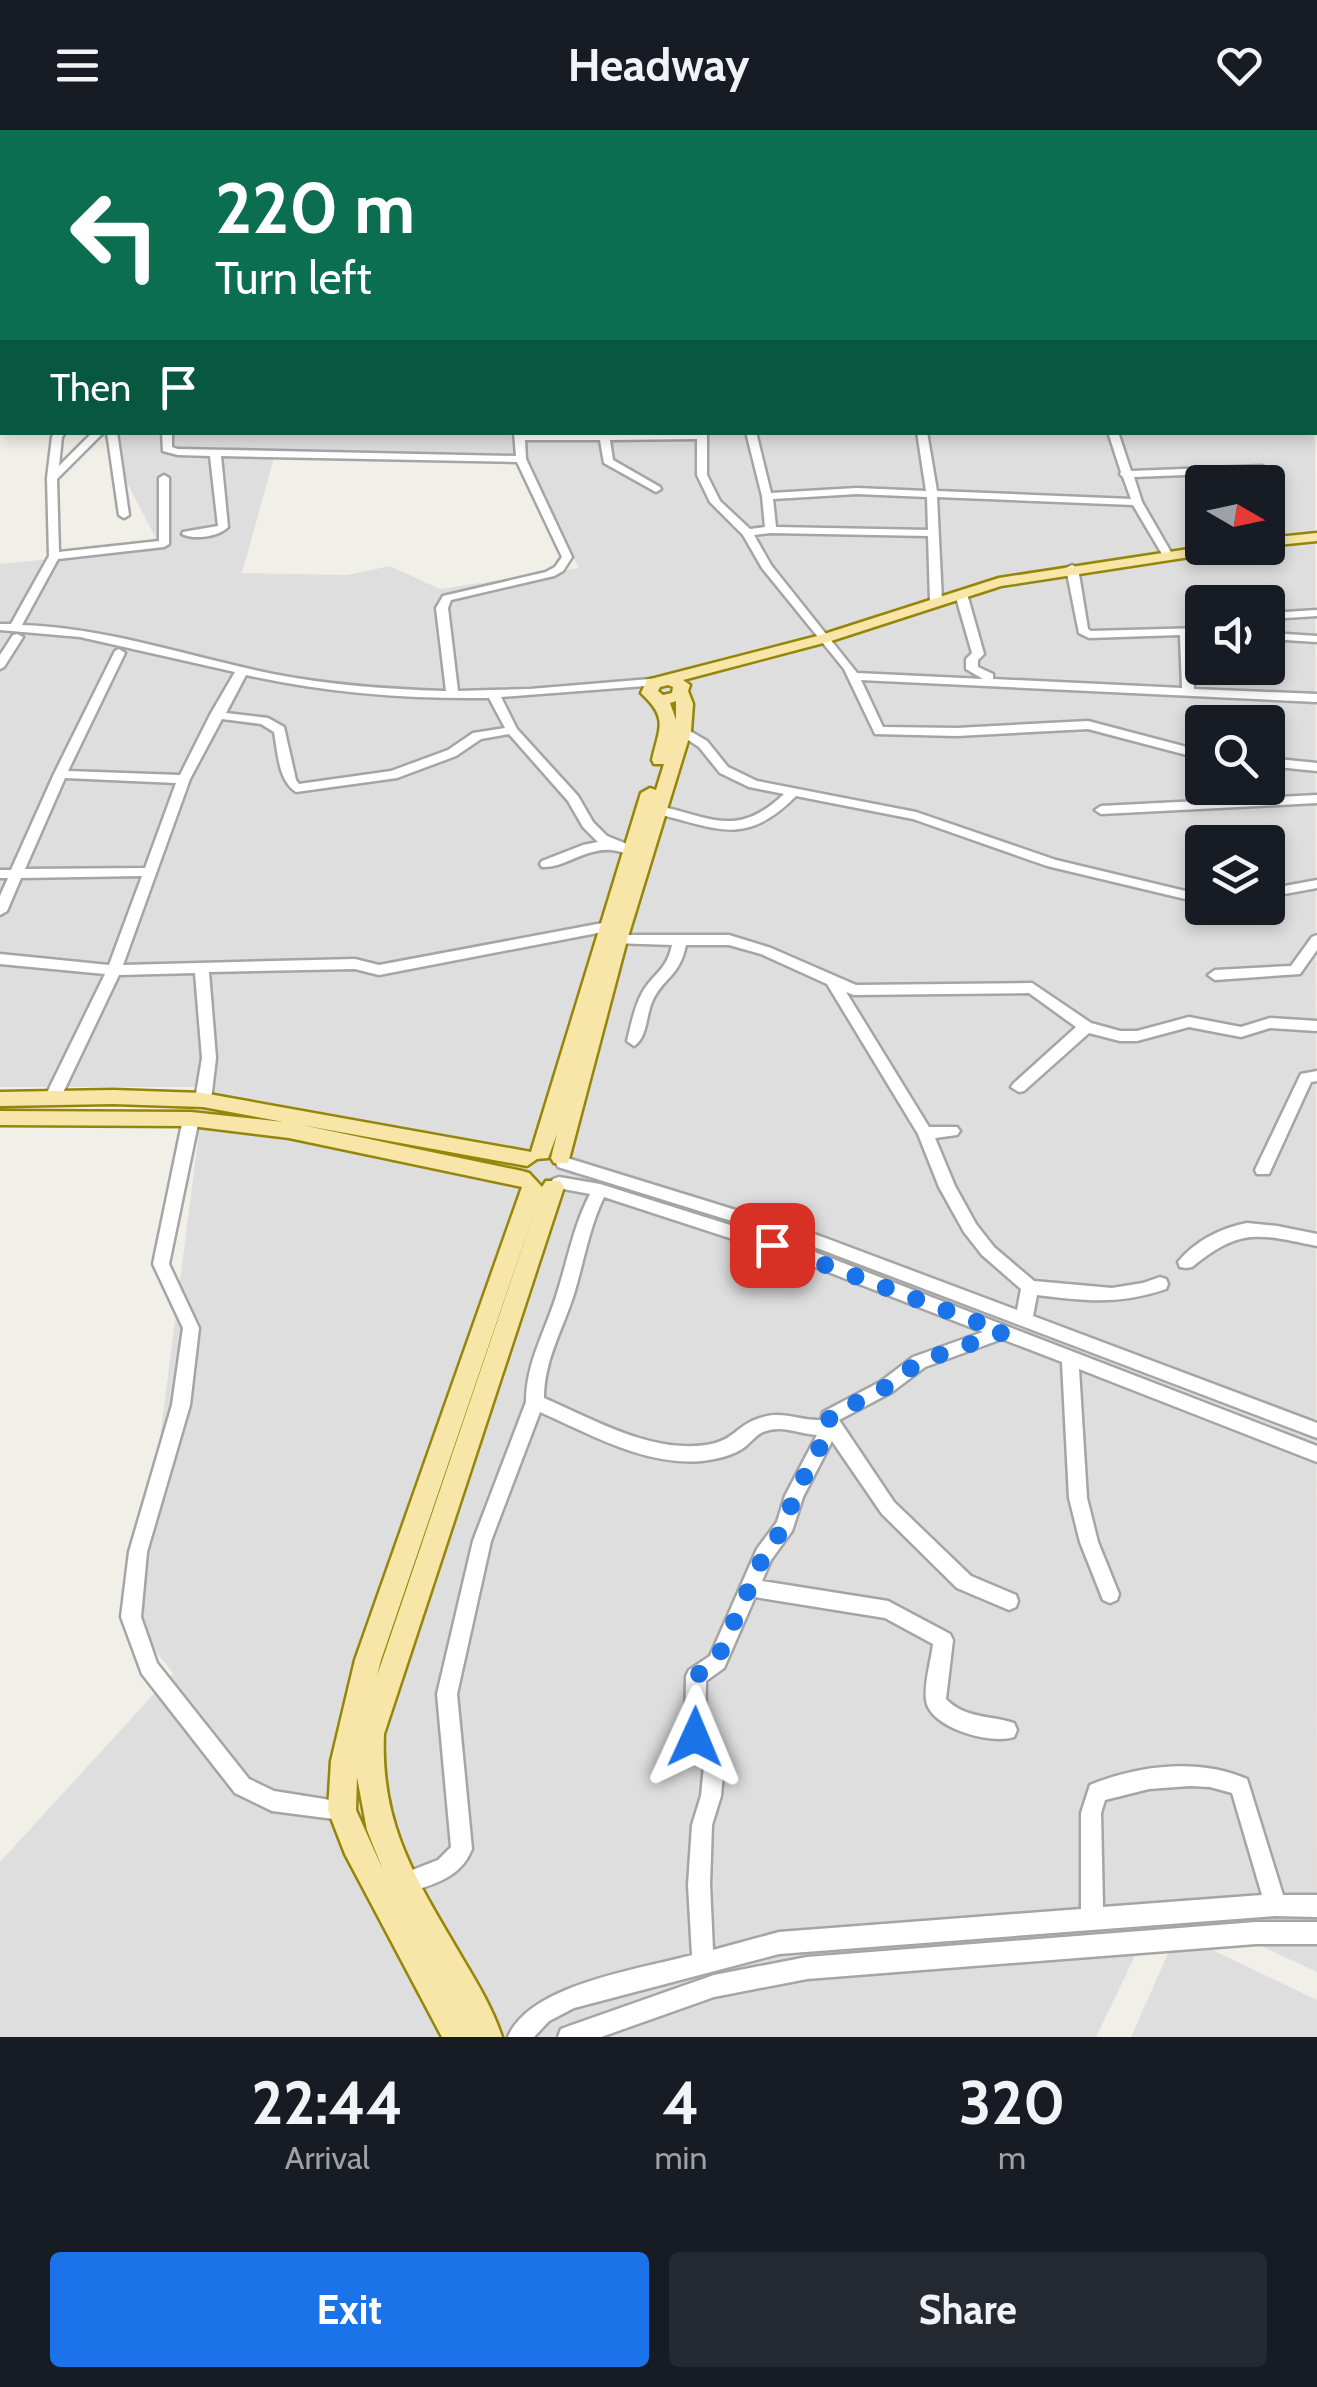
<!DOCTYPE html>
<style>
:root{--surface:#171b24;--page:#242831;--text:#f1f3f6;--muted:#9ea1a6;--accent:#1a73e8}
body{margin:0;font-family:Cabin,sans-serif;background:var(--page);color:var(--text);height:100vh;display:flex;flex-direction:column;font-size:38px;white-space:nowrap}
*{box-sizing:border-box;margin:0}
p{font-size:32px;color:var(--muted)}
.icon{flex:none;width:55px;height:55px;fill:none;stroke:currentColor;stroke-width:2;stroke-linecap:round;stroke-linejoin:round}
.map{position:relative;height:1907px;overflow:hidden}
.drawer{display:flex;flex-direction:column;background:var(--surface);flex:1}
.drawer>*{flex:none}
.top-card{position:absolute;left:0px;top:0px;width:1318px;height:305px;box-shadow:0 5px 15px #0003;background:#0b6e4f;color:#fff;overflow:hidden}
.needle{width:65px;rotate:99deg}
.fabs{position:absolute;left:1185px;top:335px;display:grid;gap:20px}
.fabs a{display:grid;place-items:center;width:100px;height:100px;border-radius:10px;background:var(--surface);box-shadow:0 5px 15px #0003;font-size:50px}
.pin{position:absolute;display:grid;place-items:center;width:85px;height:85px;color:#fff;margin:-42px;border-radius:20px;box-shadow:0 5px 15px #0006}
.me{position:absolute;width:110px;margin:-55px;rotate:1deg;stroke-linejoin:round;filter:drop-shadow(0 0 8px #0008)}
.turn{display:flex;align-items:center;gap:35px;height:210px;padding:0 50px;font-size:45px}
.turn .icon{width:130px;height:130px;stroke-width:2.5}
.turn b{display:block;font-size:70px;line-height:85px}
.then{display:flex;align-items:center;height:95px;padding:0 50px;background:#0003;gap:20px;font-size:38px}
.eta{display:flex;justify-content:space-evenly;align-items:center;height:170px;text-align:center}
.eta b{font-size:60px;font-weight:700;line-height:70px}
.button{display:flex;gap:20px;margin-top:auto;padding:20px 50px}
.button a{flex:1;height:115px;border-radius:10px;background:var(--accent);color:#fff;font-size:40px;font-weight:700;line-height:115px;text-align:center}
.button a+a{background:var(--page);color:var(--text)}
header{display:flex;justify-content:space-between;align-items:center;height:130px;padding:0 50px;background:var(--surface);font-size:45px;font-weight:700}
.map>svg:first-child{display:block}
.residential{fill:#dfdede;fill-rule:evenodd}
.lines{fill:none;stroke-linecap:round;stroke-linejoin:round}
.minor-casing{stroke:#a5a5a5;stroke-width:5}
.major-casing{stroke:#958609;stroke-width:5}
.minor{fill:#fff;fill-rule:evenodd}
.major{fill:#f7e6a7;fill-rule:evenodd}
.route{stroke:#1a73e8;stroke-width:18;stroke-dasharray:0 32.4}
</style>
<header><svg class="icon" aria-label="menu" viewBox="0 0 24 24"><path d="M4 6h16M4 12h16M4 18h16"/></svg>Headway<svg class="icon" aria-label="heart" viewBox="0 0 24 24"><path d="M12 20l-8-8c-3-5 5-10 8-4 3-6 11-1 8 4z"/></svg></header>
<div class="map">
<svg width="1317" height="1907" viewBox="0 0 1317 1907">
<rect width="100%" height="100%" fill="#f1f0e8"/>
<g class="residential">
<path d="M1315 188 1317 1842 1162 1770 1096 1907H0V1732L173 1543 136 1497 203 970 196 957H0V434L161 418 101 303 1315 302ZM276 321 519 333 579 438 440 459 390 436 347 445 242 443ZM1202 352H1268V418H1202ZM1202 472H1268V538H1202ZM1202 592H1268V658H1202ZM1202 712H1268V778H1202Z"/>
<path d="M1177 1803 1317 1870V1907H1131Z"/>
</g>
<g class="lines">
<defs>
<g id="minor">
<path d="M0 0H5L1 2Z"/>
<rect x="0" y="61" width="2" height="5"/>
<path d="M0 101 2 102V107H0Z"/>
<rect x="0" y="155" width="2" height="6"/>
<path d="M1315 275 1317 276V284L1315 283Z"/>
<path d="M55 302H66L62 307 59 336 93 302H104L57 349 59 422 159 411V348L164 345 169 348V414L164 417 58 429 22 495C108 498 190 527 273 544 329 555 386 559 443 561H446L436 478 443 466 546 442 555 437 562 427 517 332 221 326 228 397C219 407 193 410 182 404L183 402 218 396 210 326 178 325 163 321 162 302H172V317L178 319 516 326 514 302H707V345L720 371 750 399 765 397 762 366 746 302H756L771 363 857 358 926 361 917 302H927L937 361 1131 369 1123 347 1120 344 1121 342 1108 302H1118L1131 341 1262 336 1267 339 1262 342 1134 347 1142 372 1172 424 1167 427 1162 424 1133 375 937 367 942 471 936 474 930 471 928 406 771 403 754 405 771 435 857 543 983 549 966 539V529L972 523 955 464 961 461 967 464 984 524 978 530V537L993 544V549L1182 558 1180 505 1089 508 1079 503 1066 438 1072 435 1078 438 1088 499 1091 501 1202 498V504L1192 505 1194 559 1317 564V572L861 550 883 597 957 598 1088 591 1202 621V629L1088 599 957 606 875 604 844 539 762 438 743 405 710 372 697 345V309L610 310 613 330 660 357 661 359 656 362 604 333 600 310H525L526 329 572 427 563 441 554 446 451 470 448 478 458 561 530 559 662 548 664 551 658 555 501 567 517 599 578 666 593 692 607 706 637 718 639 721 637 724C620 725 617 717 597 721 578 724 561 738 542 737L540 734 542 731 583 715 598 712 583 697 568 671 509 604 481 609 456 626 397 648 296 662C278 650 278 623 274 602L261 594 222 589 190 649 123 835 355 829 379 835 608 792 615 797 613 800 379 845 355 839 209 842 216 928 211 970 203 975 195 970 202 928 195 843 119 845 60 969 52 974 44 969 105 844 0 834V824L109 835 142 746 21 748 7 781 0 785V766L8 748H0V740H11L54 644 115 521 119 519 125 523 68 641 180 645 210 585 235 542 80 507 0 500V494H11L49 426 47 348 52 307ZM857 364 927 367 928 400 776 397 773 369ZM246 545C326 563 407 569 489 568L505 598 473 603 448 620 391 641 299 654 296 650 284 597 268 588 226 583ZM65 648 176 653 145 738 25 739Z"/>
<path d="M107 302H117L129 385 124 388 119 385Z"/>
<path d="M1317 480V486L1268 489V483Z"/>
<path d="M1268 503 1317 506V512L1268 509Z"/>
<path d="M17 504 23 507 4 537 0 539V525L13 505Z"/>
<path d="M683 597 707 611 728 637 757 651 916 682 1056 730 1202 765V773L1047 736 913 689 796 666C744 718 718 698 654 683L653 680 654 677 659 676C713 688 738 708 784 664L749 657 720 643 699 617 679 604V598Z"/>
<path d="M1268 628 1317 633V641L1268 636Z"/>
<path d="M1317 665V673L1101 684 1095 680 1101 676Z"/>
<path d="M1317 750V758L1268 767V759Z"/>
<path d="M618 805H729L771 818 856 855 1032 853 1091 893 1120 901H1137L1189 887 1241 897 1270 888 1317 891V901L1270 898 1241 907 1189 897 1137 911H1120L1089 903 1024 961 1019 962 1011 957 1014 953 1076 897 1029 863 854 865 846 862 929 997H957L960 1001 957 1005 935 1008 955 1056 976 1094 994 1117 1034 1151 1112 1158 1143 1153 1160 1147 1166 1149 1168 1154 1166 1159C1119 1175 1085 1171 1037 1165L1033 1186 1317 1293V1308L809 1115 558 1037 556 1033 558 1029 564 1027 820 1106 1017 1180 1021 1159 982 1125 964 1102 939 1057 918 1004 827 854 761 824 729 815H686C679 848 663 847 652 872 646 886 647 908 634 916L627 911C631 895 634 878 642 863 654 842 666 842 672 815L613 813 611 810 613 807Z"/>
<path d="M1317 805V820L1300 844 1215 850 1208 845 1215 840 1291 836 1312 807Z"/>
<path d="M1317 941V951L1311 952 1269 1044H1257L1255 1040 1299 948 1301 944Z"/>
<path d="M191 983 199 989 169 1134 199 1198 190 1275 147 1422 141 1487 157 1533 249 1649 274 1661 349 1673 352 1680 349 1687 342 1690 272 1681 235 1663 142 1544 121 1487 129 1422 172 1275 183 1198 153 1134 183 989Z"/>
<path d="M559 1047 600 1054 812 1121 1317 1316V1332L1079 1239 1087 1368 1098 1412 1119 1464 1117 1470 1110 1473 1103 1470 1080 1412 1069 1368 1062 1232 1002 1209 925 1237 892 1262 839 1290 894 1372 971 1446 1016 1465 1018 1471 1016 1477 1009 1480 957 1458 882 1384 832 1311 803 1367 792 1401 771 1430 762 1451 888 1471 950 1504 953 1510 946 1569C965 1589 990 1585 1014 1593L1017 1600 1014 1607C992 1615 929 1598 926 1570 924 1553 931 1531 933 1514L885 1488 755 1467 724 1538 706 1551 705 1604 724 1633 721 1666 712 1695 710 1755 713 1820 779 1802 1081 1779V1683L1090 1655C1138 1635 1199 1628 1247 1649L1283 1765H1317V1787L1275 1786 779 1824 574 1878 549 1891 534 1907H508C530 1854 641 1839 692 1825L688 1755 692 1695 701 1666 704 1636 685 1607 686 1546 689 1540 710 1526 757 1419 777 1392 785 1366 817 1305C799 1304 781 1294 763 1302 756 1305 752 1311 746 1316 734 1326 716 1329 702 1331 645 1336 590 1304 540 1282L491 1411 457 1564 472 1719C460 1749 433 1754 404 1764L397 1760 393 1753 397 1746 438 1730 451 1717 437 1564 473 1411 526 1272C526 1231 547 1199 558 1160 568 1128 574 1095 590 1064L553 1057 551 1053 553 1049ZM604 1067 800 1131 983 1202 913 1227 880 1252 823 1282 821 1290C799 1291 782 1280 760 1288 736 1295 735 1311 706 1315 650 1323 593 1289 544 1268 544 1230 563 1199 574 1164 584 1131 589 1098 604 1067ZM1190 1656 1210 1657 1232 1663 1262 1765 1103 1777 1101 1683 1105 1670 1149 1659Z"/>
<path d="M1247 1093 1277 1096 1317 1104V1116C1258 1104 1241 1097 1192 1137L1186 1138 1180 1137 1178 1132C1195 1111 1221 1098 1247 1093Z"/>
<path d="M1256 1792H1317V1814H1256L807 1849 714 1867 601 1907H558L561 1899 569 1896 714 1845 807 1827Z"/>
</g>
<g id="major">
<path d="M1317 403V411L1268 416V408Z"/>
<path d="M1202 417 1229 418 1222 422 1001 456 831 511 683 550 690 555 688 561 693 574 691 601 627 810 568 1033H554L551 1028 557 1004 548 1028 537 1029 527 1036 302 995 522 1041 529 1043 542 1057 546 1051H560L564 1057 384 1604C380 1699 419 1753 464 1831 479 1856 493 1880 502 1907H442L345 1724 328 1680 331 1631 355 1530 522 1057 289 1008 191 996 0 995V981L191 982 284 992 203 977 113 974 0 976V962L113 960 203 963 531 1022 641 663 650 658 656 660 664 634H654L652 630C660 596 668 588 641 563L647 550 821 505 999 448ZM668 555 673 557 672 563 663 565 658 561 660 557ZM676 571V590L670 573ZM537 1074 377 1546 381 1530ZM357 1647 367 1700 383 1740 356 1680Z"/>
</g>
</defs>
<use href="#minor" class="minor-casing"/>
<use href="#major" class="major-casing"/>
<use href="#minor" class="minor"/>
<use href="#major" class="major"/>
</g>
<g class="lines">
<path class="route" d="M695 1607 696 1546 716 1532 764 1425 785 1396 794 1366 831 1296 829 1287 886 1257 919 1232 1004 1202 772 1115"/>
</g>
</svg>
<div class="fabs">
<a><svg class="needle" viewBox="-14 -14 28 28"><path d="M0-13l5 13h-10z" fill="#e53935"/><path d="M0 13l5-13h-10z" fill="#9ea1a6"/></svg></a>
<a><svg class="icon" aria-label="sound" viewBox="0 0 24 24"><path d="M4 9h4l5-4v14l-5-4H4zM17 9q2 3 0 6"/></svg></a>
<a><svg class="icon" aria-label="search" viewBox="0 0 24 24"><circle cx="10" cy="10" r="6"/><path d="M15 15l6 6"/></svg></a>
<a><svg class="icon" aria-label="layers" viewBox="0 0 24 24"><path d="M12 4l9 5-9 5-9-5zM3 14l9 5 9-5"/></svg></a>
</div>
<div class="pin" style="left:772px;top:1115px;background:#d93025"><svg class="icon" aria-label="arrive" viewBox="0 0 24 24"><path d="M6 21V4h12l-3 4 3 4H6"/></svg></div>
<svg class="me" style="left:695px;top:1607px" viewBox="-20 -20 40 40"><path d="M0-17L14 15 0 8-14 15z" fill="#1a73e8" stroke="#fff" stroke-width="4"/></svg>
<div class="top-card">
<div class="turn"><svg class="icon" aria-label="left" viewBox="0 0 24 24"><path d="M17 20v-9H6M10 6l-5 5 5 5"/></svg><div><b>220 m</b>Turn left</div></div>
<div class="then">Then<svg class="icon" aria-label="arrive" viewBox="0 0 24 24"><path d="M6 21V4h12l-3 4 3 4H6"/></svg></div>
</div>
</div>
<section class="drawer">
<div class="eta">
<div><b>22:44</b><p>Arrival</p></div>
<div><b>4</b><p>min</p></div>
<div><b>320</b><p>m</p></div>
</div>
<div class="button"><a>Exit</a><a>Share</a></div>
</section>
